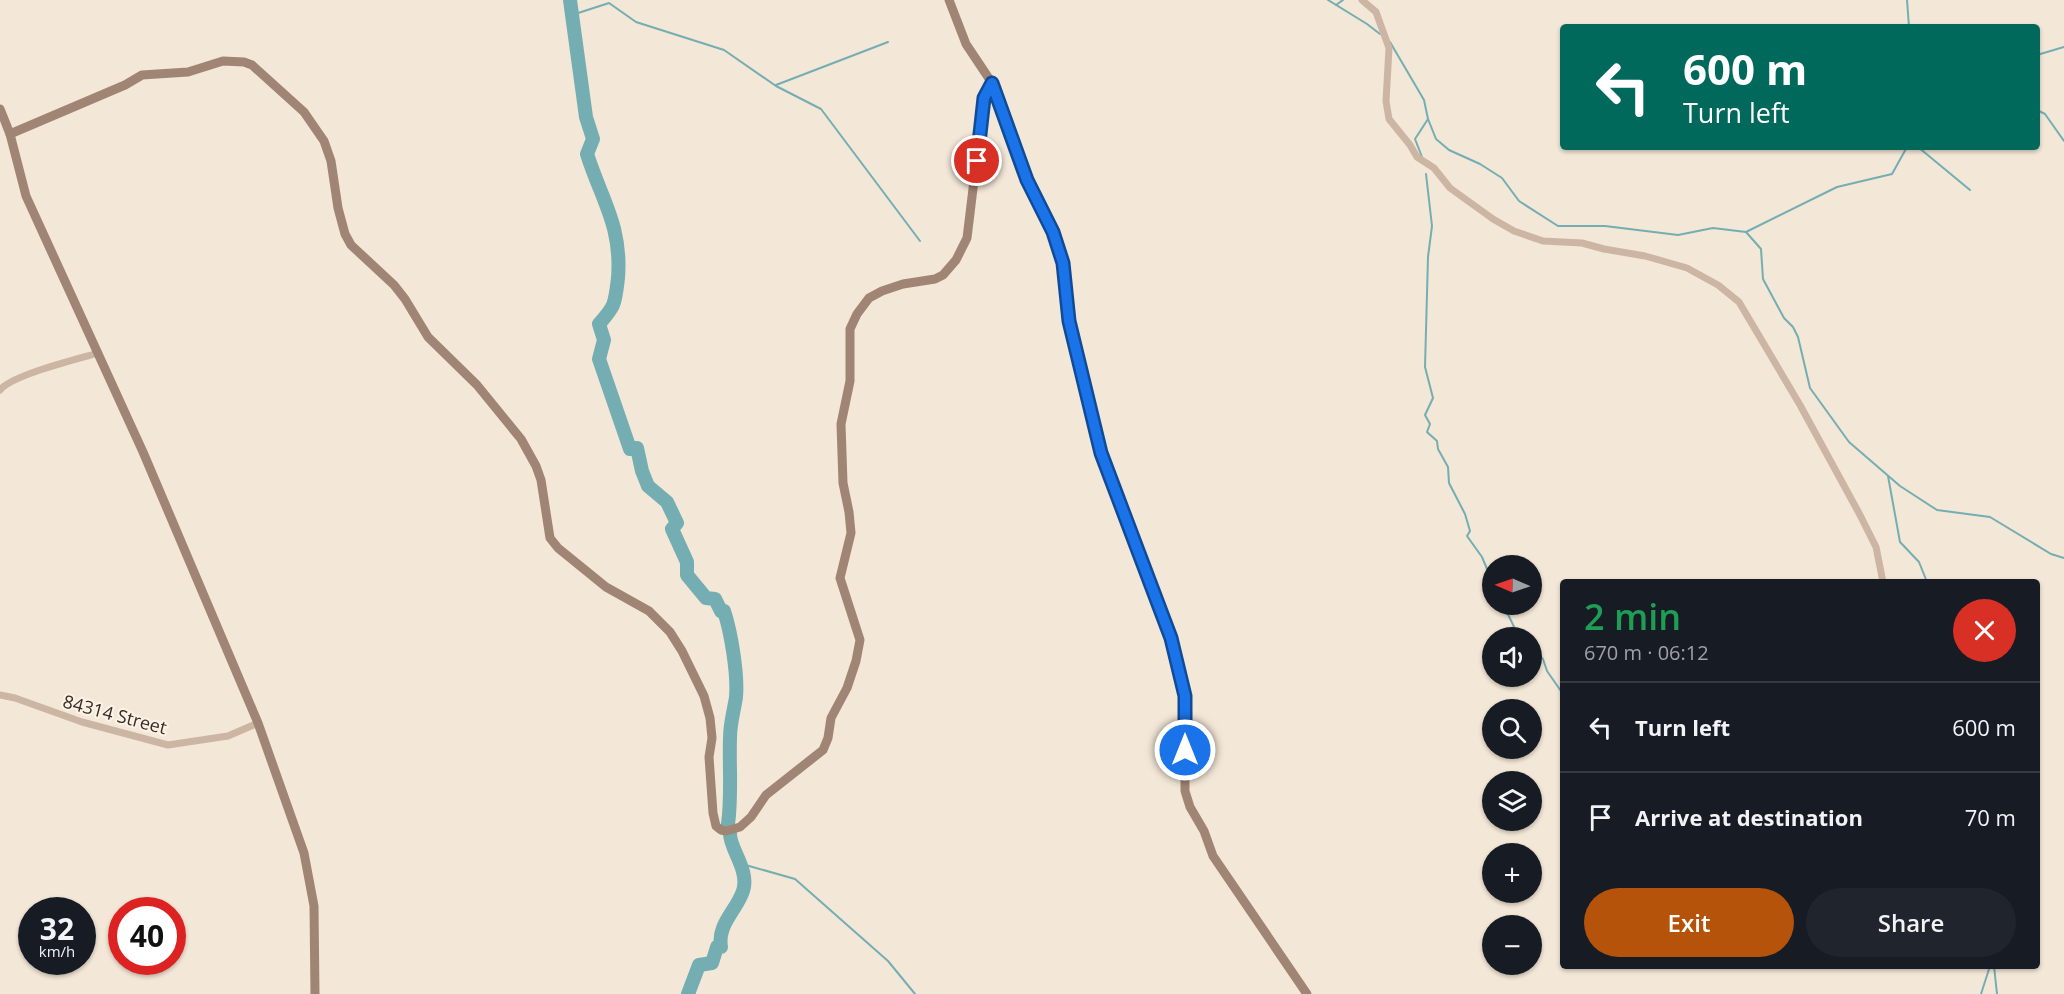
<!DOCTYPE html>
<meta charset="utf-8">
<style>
:root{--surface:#171b24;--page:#20242c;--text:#f1f3f6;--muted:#9ea1a6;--line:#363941;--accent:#b45309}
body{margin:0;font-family:"Open Sans",sans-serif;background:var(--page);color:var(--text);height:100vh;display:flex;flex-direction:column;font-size:22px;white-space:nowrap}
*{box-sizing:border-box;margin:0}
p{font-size:20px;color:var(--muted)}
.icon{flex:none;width:33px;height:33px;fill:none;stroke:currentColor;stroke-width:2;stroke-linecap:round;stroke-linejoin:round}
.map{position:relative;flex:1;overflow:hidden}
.sheet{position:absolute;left:1560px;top:579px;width:480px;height:390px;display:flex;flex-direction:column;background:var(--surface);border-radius:6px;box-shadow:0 2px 4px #0004}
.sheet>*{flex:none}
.banner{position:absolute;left:1560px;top:24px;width:480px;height:126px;border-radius:6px;box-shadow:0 2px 4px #0004;background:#00695c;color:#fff;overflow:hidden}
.needle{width:39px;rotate:272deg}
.controls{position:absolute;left:1482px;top:555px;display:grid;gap:12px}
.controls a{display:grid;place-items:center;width:60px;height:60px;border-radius:50%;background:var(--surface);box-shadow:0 2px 4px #0004;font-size:30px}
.speed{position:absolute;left:18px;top:897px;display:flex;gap:12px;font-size:30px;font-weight:700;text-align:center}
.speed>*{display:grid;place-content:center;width:78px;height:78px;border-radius:50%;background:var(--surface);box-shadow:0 2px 4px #0004;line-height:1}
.speed small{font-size:15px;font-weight:400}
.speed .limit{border:9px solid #d22;background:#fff;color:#111}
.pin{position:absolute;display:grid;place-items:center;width:51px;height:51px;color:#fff;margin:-26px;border:3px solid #fff;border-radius:50%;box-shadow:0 2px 6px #0007}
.me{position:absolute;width:66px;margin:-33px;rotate:0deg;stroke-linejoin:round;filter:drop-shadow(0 0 4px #0008)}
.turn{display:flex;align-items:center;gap:21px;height:126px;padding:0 24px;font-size:27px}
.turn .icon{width:78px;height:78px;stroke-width:2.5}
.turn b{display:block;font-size:42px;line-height:51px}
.round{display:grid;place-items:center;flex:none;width:63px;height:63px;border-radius:32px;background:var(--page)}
.headline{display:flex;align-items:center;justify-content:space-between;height:102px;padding:0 24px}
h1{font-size:36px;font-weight:600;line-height:45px;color:#1e9e55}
.button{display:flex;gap:12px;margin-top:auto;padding:12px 24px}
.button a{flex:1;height:69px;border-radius:36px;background:var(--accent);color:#fff;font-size:24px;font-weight:600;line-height:69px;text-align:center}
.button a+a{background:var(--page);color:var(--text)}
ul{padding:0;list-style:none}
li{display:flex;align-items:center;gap:18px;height:90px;padding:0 24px;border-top:2px solid var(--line)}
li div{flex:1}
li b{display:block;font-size:22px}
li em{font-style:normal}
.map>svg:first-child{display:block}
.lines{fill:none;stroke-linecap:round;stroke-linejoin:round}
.stream{stroke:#74aeb2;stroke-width:2}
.river{stroke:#74aeb2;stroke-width:14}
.street{stroke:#ccb6a3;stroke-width:7}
.secondary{stroke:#a08574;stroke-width:9}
.route-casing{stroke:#114b97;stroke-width:15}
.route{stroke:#1a73e8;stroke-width:10}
.labels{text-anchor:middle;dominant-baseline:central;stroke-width:4.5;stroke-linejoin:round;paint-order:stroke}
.street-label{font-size:18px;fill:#362b25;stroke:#fbf1e4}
</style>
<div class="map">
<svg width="2064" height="994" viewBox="0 0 2064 994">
<rect width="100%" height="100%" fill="#f3e7d7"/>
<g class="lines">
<g class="stream">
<path d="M1328 0 1367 24 1380 34"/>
<path d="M1907 0 1909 27"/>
<path d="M1336 5 1343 0"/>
<path d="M572 15 609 3 636 22 724 50 776 86 821 109 920 241"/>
<path d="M1390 42 1424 100 1428 119 1415 139 1422 157"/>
<path d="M2037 55 2064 47"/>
<path d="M776 85 888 42"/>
<path d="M2037 110 2045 114 2064 141"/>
<path d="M1428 119 1436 139 1449 150 1480 164 1502 178 1519 201 1558 226H1605L1678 235 1713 228 1746 232 1761 249 1763 279 1784 318 1793 327 1798 337 1810 388 1849 442 1900 486 1937 510 1990 517 2051 554 2064 558"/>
<path d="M1918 147 1970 190"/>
<path d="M1426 174 1432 226 1428 257 1425 367 1433 398 1425 415 1430 424 1427 432 1437 441 1438 449 1448 467 1449 483 1465 514 1470 531 1467 536 1482 557 1492 581"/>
<path d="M1746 232 1837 187 1892 174 1907 147"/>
<path d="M1888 476 1900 542 1919 562 1927 582"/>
<path d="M1503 604 1517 633 1523 638"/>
<path d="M1532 650 1543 659 1547 671 1563 694"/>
<path d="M742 864 795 879 888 961 915 994"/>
<path d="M1994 966 1997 994"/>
<path d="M1981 994 1990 966"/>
</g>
<g class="river">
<path d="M570 0 586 117 593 139 587 154C602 201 622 226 618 278 617 286 616 298 613 305 610 312 604 318 599 324L604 340 599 359 630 449 637 448 642 471 648 486 667 502 677 523 672 529 687 562V575L706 598 715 599 721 611H724C731 632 738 674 736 697 734 711 730 723 730 738 729 767 732 796 728 824"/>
<path d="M688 994 699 965 712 963 717 947H721C717 924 737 910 743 891 750 870 729 848 730 833"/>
</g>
<g class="street">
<path d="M1362 0 1376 12 1389 48 1386 101 1389 119 1410 145 1417 157 1434 168 1450 188 1493 219 1514 231 1543 241 1582 243 1604 249 1645 256 1687 268 1718 285 1739 302 1800 405 1860 515 1876 547 1883 582"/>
<path d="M0 390C12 375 77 359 98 353"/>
<path d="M0 695 15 698 82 722 168 745 228 736 258 723"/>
</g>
<g class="secondary">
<path d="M949 0 966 44 992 83 1027 180 1053 232 1063 263 1069 321 1101 453 1171 638 1185 696V791L1190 807 1204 831 1213 856 1307 994"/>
<path d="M0 109 10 134 26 196 143 452 258 723 304 853 314 906 315 994"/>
<path d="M10 134 125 85 142 75 188 72 223 61 244 62 252 65 304 112 324 141 331 161 338 208 345 234 351 245 394 285 405 299 428 337 477 385 521 439 536 466 541 480 550 538 558 548 606 587 649 611 670 632 682 651 704 696 710 718 712 738 709 757 713 813 716 826 721 830 726 831 740 827 751 817 766 795 823 750 828 738 831 718 847 688 856 661 860 640 840 578 851 533 849 512 843 483 841 424 850 381V329L857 314 869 298 882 291 903 284 935 279 943 275 956 260 967 238 984 98 992 83"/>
</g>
</g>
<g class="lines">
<defs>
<path id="route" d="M977 161 984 98 992 83 1027 180 1053 232 1063 263 1069 321 1101 453 1171 638 1185 696V750"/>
</defs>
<use href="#route" class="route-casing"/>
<use href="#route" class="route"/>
</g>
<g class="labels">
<g class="street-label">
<text transform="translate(115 714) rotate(15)">84314 Street</text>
</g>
</g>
</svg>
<div class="controls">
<a><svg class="needle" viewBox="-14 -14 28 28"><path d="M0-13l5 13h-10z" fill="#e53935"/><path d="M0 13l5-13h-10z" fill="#9ea1a6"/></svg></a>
<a><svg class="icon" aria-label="sound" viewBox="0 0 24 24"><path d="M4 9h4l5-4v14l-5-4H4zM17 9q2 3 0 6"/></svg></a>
<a><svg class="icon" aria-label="search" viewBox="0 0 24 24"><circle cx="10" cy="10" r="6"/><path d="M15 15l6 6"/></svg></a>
<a><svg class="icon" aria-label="layers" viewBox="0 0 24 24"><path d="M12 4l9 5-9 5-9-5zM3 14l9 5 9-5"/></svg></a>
<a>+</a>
<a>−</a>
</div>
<div class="speed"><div>32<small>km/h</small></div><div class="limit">40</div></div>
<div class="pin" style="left:977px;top:161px;background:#d93025"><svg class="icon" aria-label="arrive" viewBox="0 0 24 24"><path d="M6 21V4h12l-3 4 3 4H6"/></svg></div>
<svg class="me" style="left:1185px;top:750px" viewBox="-20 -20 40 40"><circle r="17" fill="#1a73e8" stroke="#fff" stroke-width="3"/><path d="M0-11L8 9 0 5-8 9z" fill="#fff"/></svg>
<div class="banner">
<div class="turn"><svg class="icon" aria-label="left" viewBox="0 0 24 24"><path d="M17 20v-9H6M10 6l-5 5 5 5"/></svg><div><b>600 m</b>Turn left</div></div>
</div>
<section class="sheet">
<div class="headline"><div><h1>2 min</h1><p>670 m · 06:12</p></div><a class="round" style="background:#d93025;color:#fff"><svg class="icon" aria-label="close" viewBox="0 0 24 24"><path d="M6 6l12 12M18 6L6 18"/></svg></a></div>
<ul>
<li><svg class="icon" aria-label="left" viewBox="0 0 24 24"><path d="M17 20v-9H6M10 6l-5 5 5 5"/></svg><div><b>Turn left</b></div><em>600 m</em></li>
<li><svg class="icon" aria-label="arrive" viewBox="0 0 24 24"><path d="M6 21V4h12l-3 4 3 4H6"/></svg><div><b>Arrive at destination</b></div><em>70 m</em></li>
</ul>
<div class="button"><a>Exit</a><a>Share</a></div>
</section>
</div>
